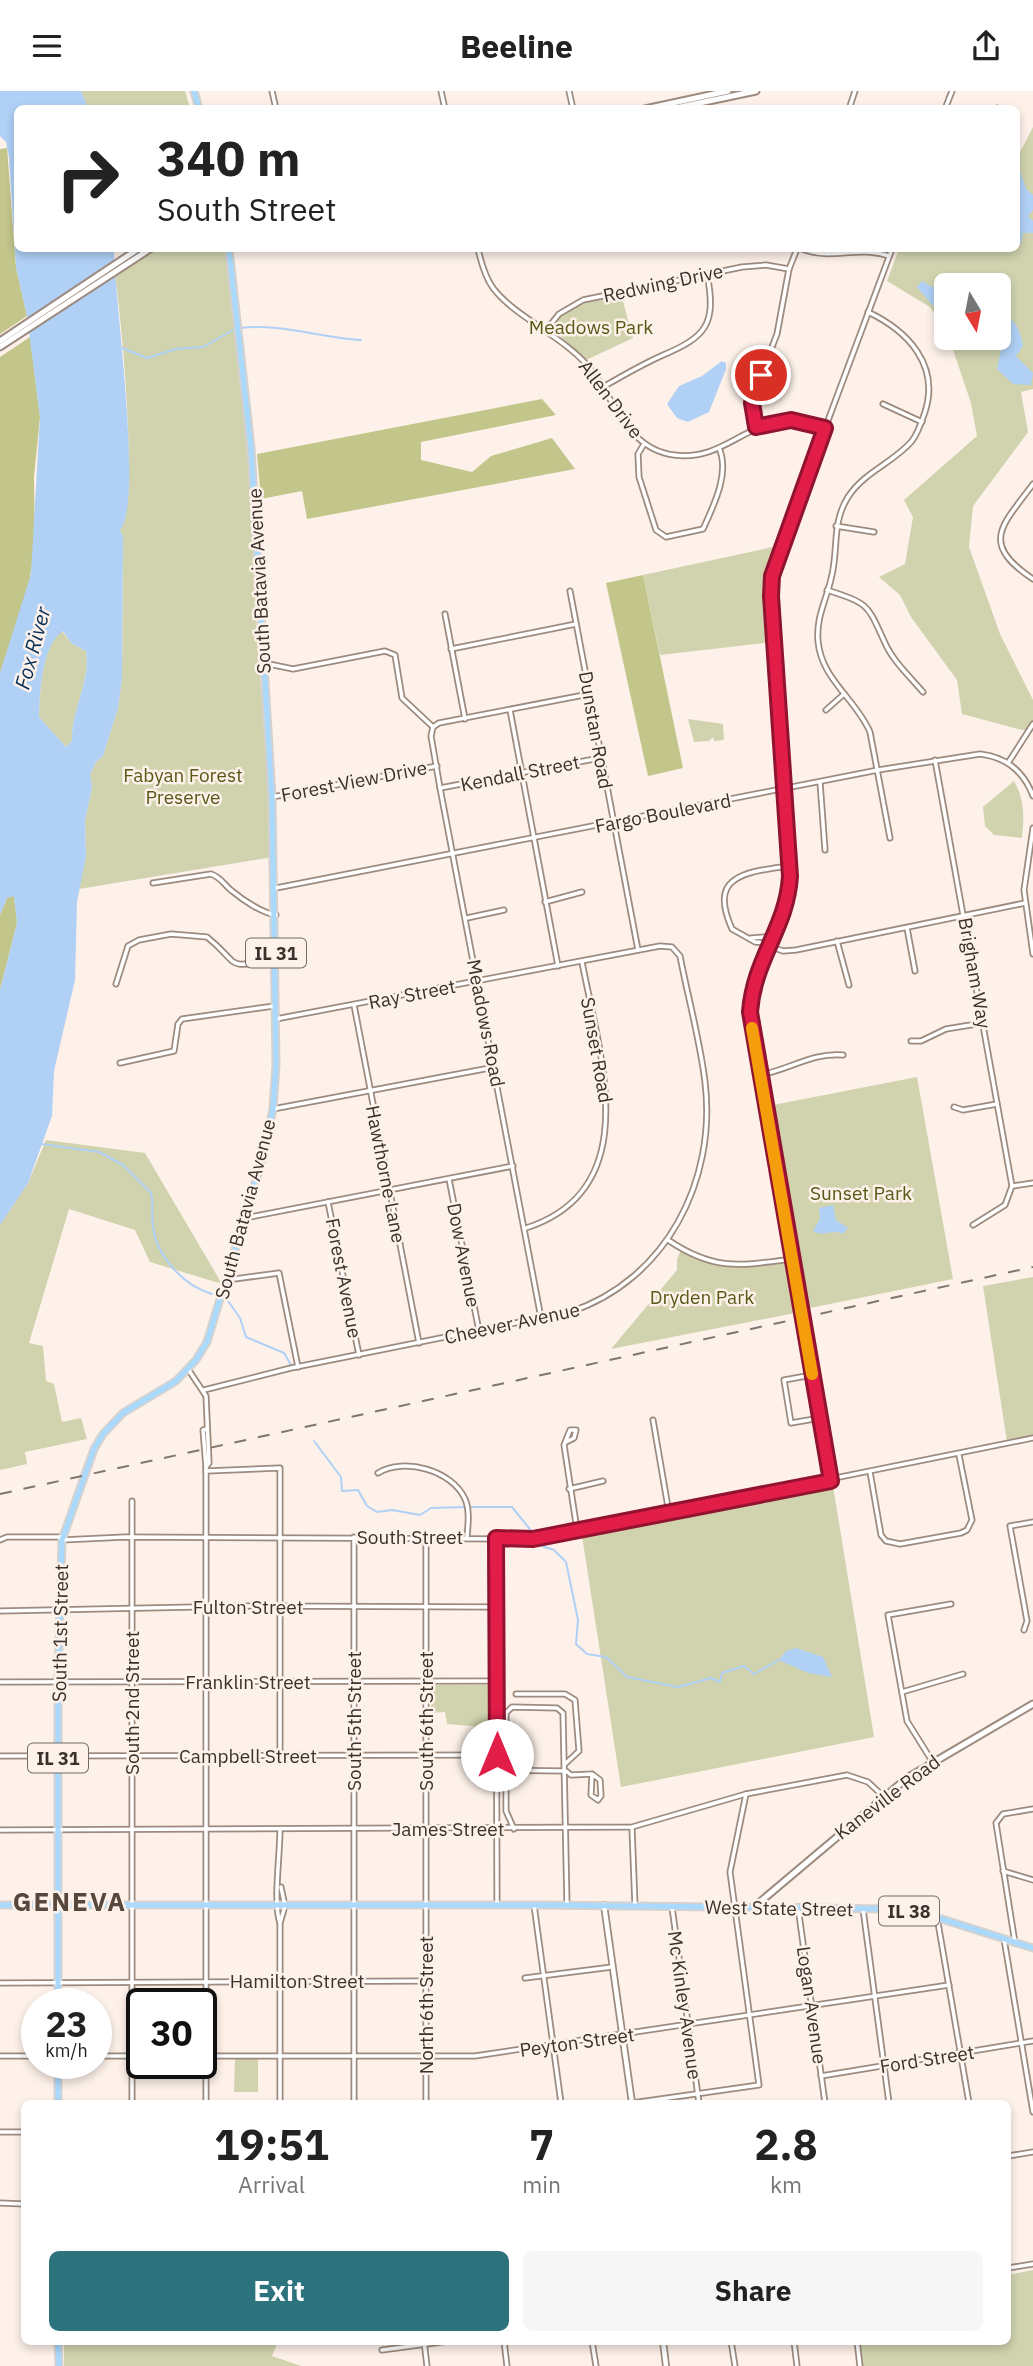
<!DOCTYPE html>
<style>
:root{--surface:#fff;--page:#f6f6f6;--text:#222;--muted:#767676;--accent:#2c737e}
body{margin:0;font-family:"IBM Plex Sans",sans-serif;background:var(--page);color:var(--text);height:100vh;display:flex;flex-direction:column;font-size:26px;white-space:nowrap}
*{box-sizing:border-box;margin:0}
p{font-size:23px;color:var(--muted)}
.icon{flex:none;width:38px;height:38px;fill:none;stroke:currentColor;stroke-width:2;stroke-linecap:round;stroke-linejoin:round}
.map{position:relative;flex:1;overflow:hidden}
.drawer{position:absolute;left:21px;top:2009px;width:990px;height:245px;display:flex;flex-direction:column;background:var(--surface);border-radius:10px;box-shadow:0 4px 10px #0003}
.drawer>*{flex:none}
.guide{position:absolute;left:14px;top:14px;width:1006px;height:147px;border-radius:10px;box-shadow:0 4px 10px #0003;background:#fff;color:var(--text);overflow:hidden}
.needle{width:46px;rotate:170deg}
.controls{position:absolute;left:934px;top:182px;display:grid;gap:14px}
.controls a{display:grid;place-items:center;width:77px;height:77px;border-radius:10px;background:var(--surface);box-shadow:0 4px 10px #0003;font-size:35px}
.speed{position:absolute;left:21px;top:1897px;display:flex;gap:14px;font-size:35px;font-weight:700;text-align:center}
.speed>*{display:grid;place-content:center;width:91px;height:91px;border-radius:50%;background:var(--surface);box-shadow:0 4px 10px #0003;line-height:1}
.speed small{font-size:18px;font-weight:400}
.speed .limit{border:4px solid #111;border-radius:10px;background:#fff;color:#111}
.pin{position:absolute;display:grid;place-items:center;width:60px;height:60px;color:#fff;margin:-30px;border:4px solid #fff;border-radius:50%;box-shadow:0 2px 7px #0007}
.me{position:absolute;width:77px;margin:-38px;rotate:0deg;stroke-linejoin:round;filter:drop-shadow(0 0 5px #0008)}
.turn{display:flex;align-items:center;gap:24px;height:147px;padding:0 28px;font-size:32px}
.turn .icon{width:91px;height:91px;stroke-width:2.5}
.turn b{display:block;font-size:49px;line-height:60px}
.eta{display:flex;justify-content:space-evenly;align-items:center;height:119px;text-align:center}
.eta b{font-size:42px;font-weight:700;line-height:49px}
.action{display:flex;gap:14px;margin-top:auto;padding:14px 28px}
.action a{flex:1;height:80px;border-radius:10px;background:var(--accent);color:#fff;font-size:28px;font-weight:700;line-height:80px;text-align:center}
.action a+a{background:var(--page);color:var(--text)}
header{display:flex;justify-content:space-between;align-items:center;height:91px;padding:0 28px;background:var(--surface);font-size:32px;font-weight:700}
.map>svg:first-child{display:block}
.green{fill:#d0d3ae}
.forest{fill:#c2c68b}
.water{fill:#b0d0f5;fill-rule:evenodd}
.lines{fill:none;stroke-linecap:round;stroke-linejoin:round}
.stream{stroke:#b0d0f5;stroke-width:2}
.minor-casing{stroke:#9d8b7f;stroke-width:7}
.tertiary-casing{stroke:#9d8b7f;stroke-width:8}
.secondary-casing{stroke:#9d8b7f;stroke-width:9}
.primary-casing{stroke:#d3d2d1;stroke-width:9}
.minor{stroke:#fff;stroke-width:3.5}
.tertiary{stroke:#fff;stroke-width:4.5}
.secondary{stroke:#fff;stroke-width:5}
.primary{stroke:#a9d9fd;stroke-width:5}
.rail{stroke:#7f7670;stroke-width:2;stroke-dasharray:12 12;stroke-linecap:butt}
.route-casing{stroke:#92132f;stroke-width:18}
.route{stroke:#e11d48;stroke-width:12}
.slow{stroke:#f59e0b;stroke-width:12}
.labels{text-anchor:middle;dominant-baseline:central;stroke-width:5;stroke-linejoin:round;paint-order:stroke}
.shield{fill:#fdf1e9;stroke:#736b65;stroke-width:2}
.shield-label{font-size:18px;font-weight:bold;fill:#38312c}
.street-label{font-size:19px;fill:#38312c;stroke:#fdf1e9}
.park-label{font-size:19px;fill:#575917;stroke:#fdf1e9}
.water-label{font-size:21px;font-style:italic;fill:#052f59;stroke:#fdf1e9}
.district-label{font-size:26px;font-weight:bold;letter-spacing:2px;fill:#56463c;stroke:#fdf1e9}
</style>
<header><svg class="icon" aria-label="menu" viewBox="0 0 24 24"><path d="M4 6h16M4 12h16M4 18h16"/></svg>Beeline<svg class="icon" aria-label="share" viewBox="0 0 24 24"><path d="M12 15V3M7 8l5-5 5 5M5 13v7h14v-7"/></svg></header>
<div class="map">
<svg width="1033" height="2275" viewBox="0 0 1033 2275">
<rect width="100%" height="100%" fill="#fdf1e9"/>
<g class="green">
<path d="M81 0H185L190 17H88Z"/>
<path d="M1033 36V298L1021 301 1028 341 973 415 969 456 1000 543 1033 609V639H1022L962 623 957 589 911 526 900 504 879 486 905 473 913 426 904 409 977 345 971 312 949 247H999V194H947V241L930 216 887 190 899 158H1017V67Z"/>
<path d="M156 158H225L249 361 257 541 273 766 79 798 86 765 85 730 92 696 90 684 96 671 103 665 118 617 122 587 123 445 120 439C140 416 121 223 115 184Z"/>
<path d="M621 203 633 247 586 269 551 236C569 212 593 209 621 203Z"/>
<path d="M773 456 778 457 770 484 772 551 660 564 643 484Z"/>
<path d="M62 540 71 552 86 560C91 590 71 619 72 650L66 656 39 626C40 601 41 556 62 540Z"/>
<path d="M688 628 723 633 724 649 714 650 713 646 709 650 694 651Z"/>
<path d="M1014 690C1025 710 1024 725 1022 747L994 744 985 735 983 716Z"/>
<path d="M917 986 953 1188 805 1218 768 1015Z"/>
<path d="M46 1049 145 1062 222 1193 150 1171 135 1139 69 1118 29 1252 43 1255 46 1290 54 1293 62 1331 81 1327 87 1348 25 1361 27 1373 0 1379V1134L28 1092Z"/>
<path d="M681 1159C720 1182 748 1175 790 1169L800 1221 611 1258 677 1179V1168Z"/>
<path d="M1033 1186V1345L1007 1351 983 1195Z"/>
<path d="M833 1395 874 1646 621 1696 582 1445Z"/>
<path d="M431 1594H494V1637L447 1633 445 1621 431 1622Z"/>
<path d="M235 1968H258V2001H234Z"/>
<path d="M1033 2179V2275H863L860 2251 1008 2250V2184Z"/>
<path d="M64 2251H278L272 2265 301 2275H64Z"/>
</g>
<g class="forest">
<path d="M7 57 16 176 27 225 0 243V58Z"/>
<path d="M30 246 40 326 34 386 35 456 28 498 0 582V266Z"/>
<path d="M542 308 556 324 421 351V369L472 381 491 365 552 347 575 378 307 428 302 400 261 408 257 363Z"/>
<path d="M643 484 683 677 648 685 606 492Z"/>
<path d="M14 804 17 832 0 899V824L7 807Z"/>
</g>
<g class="water">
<path d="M0 0H81L88 17 18 18V158H114C114 205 144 411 120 439L123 445 122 587 118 617 103 665 96 671 90 684 92 696 85 730 86 765 77 811 75 889 54 980 52 1025 28 1092 0 1134V899L17 832 14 805 7 807 0 824V582L31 483 40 326 27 225 16 176 9 66 6 51 0 45ZM63 540 71 552 86 560C91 590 71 619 72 650L66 656 39 626C40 602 41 555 63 540Z"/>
<path d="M1017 80 1021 82 1026 98 1033 104V119L1028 125 1033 130V142H1023L1021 152 1017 154Z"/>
<path d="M922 190 947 204V231L917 196Z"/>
<path d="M1004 223C1016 229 1021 242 1023 255L1016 265 1033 282 1031 294 1013 293 997 278 1002 253 999 225Z"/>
<path d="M722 270 726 272V278L709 321 688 331 677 327 667 313 679 295 702 285Z"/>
<path d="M833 1114 836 1129 848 1137 843 1143C832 1137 824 1147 813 1140L820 1128 819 1117Z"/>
<path d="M796 1557 823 1566 832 1586 808 1582 779 1569 786 1560Z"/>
</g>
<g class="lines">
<g class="stream">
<path d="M240 237C281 232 320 247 361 249"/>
<path d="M122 257 147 267 176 258 203 256 235 238"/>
<path d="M41 1053 99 1061 123 1074 151 1102C154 1113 151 1124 153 1136 157 1166 184 1195 212 1203"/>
<path d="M228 1210 240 1227 246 1246 284 1262 291 1274"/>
<path d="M314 1350 341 1386 342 1400 358 1399 367 1415 377 1421 392 1419 420 1424 431 1417 465 1416"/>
<path d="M470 1416H512L533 1442"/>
<path d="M536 1453 554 1459 566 1471 578 1529 576 1553 587 1563 606 1566 627 1586 678 1596 711 1587 720 1591 722 1582 744 1575 754 1583 779 1569"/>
</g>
<defs>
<g id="minor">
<path d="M272 0 276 18"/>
<path d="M441 0 445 18"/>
<path d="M569 0 573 18"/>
<path d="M849 18 855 0"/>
<path d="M945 18 952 0"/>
<path d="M997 18V17"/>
<path d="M478 158C481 171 485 186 493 197 515 226 561 244 588 275 615 307 626 358 674 364 734 372 752 310 825 337"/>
<path d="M802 158C832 170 857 154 889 165"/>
<path d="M868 221C908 240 940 274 925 321 922 330 918 342 912 350 893 372 864 381 848 406 831 433 839 459 831 488 826 510 816 526 818 550 821 588 856 608 870 641L890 747"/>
<path d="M547 238 559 223 583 209 742 176 766 174 789 178"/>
<path d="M603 296C622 285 641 274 661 265 706 246 717 234 707 183"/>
<path d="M883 313 922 331"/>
<path d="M756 336 752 324 753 305 777 243 789 178 797 158"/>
<path d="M644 353 638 363 639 386 656 439 666 446 703 438C714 414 730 382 719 357"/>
<path d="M1033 393C1002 435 979 452 1033 488"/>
<path d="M836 435 874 441"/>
<path d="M827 499C870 513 867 513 885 552 893 570 910 586 923 601"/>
<path d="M570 500 638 859"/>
<path d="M445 523 465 628"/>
<path d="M451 558 576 533"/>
<path d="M264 572 293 578 385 560 395 564 402 607 433 636"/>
<path d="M510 619 558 875"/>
<path d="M826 619 844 603"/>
<path d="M433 636 431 645 440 697 541 1227"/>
<path d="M433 636 439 632 589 603"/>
<path d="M935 669 1012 1095 1005 1114 973 1134"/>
<path d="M1008 672 1033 633"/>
<path d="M820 691 825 759"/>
<path d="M440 697 600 667"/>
<path d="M272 706 437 675"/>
<path d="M1033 737 1024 799 1033 863"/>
<path d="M153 792 211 783C222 787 223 793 232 800 243 809 262 822 276 824"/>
<path d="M276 797 878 679 980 663C1006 666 1024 681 1033 705"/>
<path d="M545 811 582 801"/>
<path d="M467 827 504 819"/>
<path d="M907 837 915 880"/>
<path d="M751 847 765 846 767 852 755 851 732 838C716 802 724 786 762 779 771 778 781 775 790 776"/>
<path d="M837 850 849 894"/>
<path d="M769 855 783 860 796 859 1025 812"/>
<path d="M116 893 128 855 139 849 171 843 207 846C242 874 222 878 274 869"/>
<path d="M354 914 419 1252"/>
<path d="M911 950H921L946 938 983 932"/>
<path d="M120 972 174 960 178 933 182 928 274 915"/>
<path d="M760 984C789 979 813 961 843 964"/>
<path d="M954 1016 963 1019 997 1013"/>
<path d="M273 1018 495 976"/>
<path d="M449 1088 479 1240"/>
<path d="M1012 1095 1033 1092"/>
<path d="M328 1111 359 1264"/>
<path d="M245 1127 513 1075"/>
<path d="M526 1137C647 1098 599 962 582 871"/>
<path d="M668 1149C714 1180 739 1175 792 1168"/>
<path d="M227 1189 279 1182 298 1276"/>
<path d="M188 1278 206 1305 209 1372 206 1376"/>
<path d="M812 1284 784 1289 791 1332 820 1327"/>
<path d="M204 1299 291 1277 570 1221C666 1189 717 1090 705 991 700 949 688 907 680 865L672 856 660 855 276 928"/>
<path d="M653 1329 669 1422"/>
<path d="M566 1351 574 1347 576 1339H570L564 1354 577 1439"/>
<path d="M206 1380 280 1377V1664"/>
<path d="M870 1381 881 1444 886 1450 900 1453 961 1442 967 1439 972 1429 959 1364"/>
<path d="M378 1382C404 1366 452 1379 465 1408 470 1419 468 1434 467 1446"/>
<path d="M831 1390 750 921C754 870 787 836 790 785L771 505 780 458 892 158"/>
<path d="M569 1398 603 1390"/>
<path d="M132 1410V2012"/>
<path d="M354 1446V2012"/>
<path d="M426 1446V2012"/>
<path d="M496 1447 497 1814"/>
<path d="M0 1449 7 1446H63"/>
<path d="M62 1449 125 1446 533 1448 1033 1347"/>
<path d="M0 1520 243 1515 496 1516"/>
<path d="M1024 1539 1027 1530 1010 1435 1033 1431"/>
<path d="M0 1591 496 1590"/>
<path d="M902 1601 963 1583"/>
<path d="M516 1603H565L575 1609 579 1660 565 1673"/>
<path d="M0 1665 497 1664"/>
<path d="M932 1670 907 1630 888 1524 951 1513"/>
<path d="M498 1679 566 1680 571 1684 592 1683 591 1704 598 1709 601 1705 600 1689 592 1683"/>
<path d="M632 1737 635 1815"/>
<path d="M514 1738 506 1720V1622L512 1616 557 1617 563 1622 567 1815"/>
<path d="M0 1739 632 1736 746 1703 847 1684 868 1691 883 1705"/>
<path d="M1003 1780 1033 1789"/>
<path d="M534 1814 561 2012"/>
<path d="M672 1816 699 2012"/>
<path d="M798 1816 825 2012"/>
<path d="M863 1818 889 2012"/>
<path d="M937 1826 969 2012"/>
<path d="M280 1832 285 1815 281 1796"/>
<path d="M1004 1848 1033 2021"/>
<path d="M1015 1852 996 1732 1003 1723 1033 1718"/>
<path d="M525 1887 612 1876"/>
<path d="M0 1892 426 1890"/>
<path d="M0 1965H37"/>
<path d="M96 1965H142"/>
<path d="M201 1965H475L949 1894"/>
<path d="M821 1985 1033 1950"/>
<path d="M206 2012V1376L203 1339 207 1338"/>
<path d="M280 2012V1832C273 1813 280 1763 280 1739"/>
<path d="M632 2012 759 1994 730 1781 746 1703"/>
<path d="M0 2041H24"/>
<path d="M1008 2065 1033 2061"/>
<path d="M0 2112 24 2113"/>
<path d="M1008 2177 1033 2173"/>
<path d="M424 2250 427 2275"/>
<path d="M504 2250 507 2275"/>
<path d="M592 2250 596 2275"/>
<path d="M731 2250 735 2275"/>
<path d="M794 2250 797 2275"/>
<path d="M857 2250 860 2275"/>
<path d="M382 2259 449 2250"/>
</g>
<g id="tertiary">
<path d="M604 1814 632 2012"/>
<path d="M663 2250 666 2275"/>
</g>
<g id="secondary">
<path d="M645 18 728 0"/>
<path d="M671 18 756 0"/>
<path d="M0 250 138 158"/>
<path d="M0 256 150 158"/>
<path d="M754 1816 907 1687 1033 1613"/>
</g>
<g id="primary">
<path d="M194 0 199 18"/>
<path d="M0 1814H539L894 1818 926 1823 1033 1857"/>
<path d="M58 1913V1590L62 1449 94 1358 103 1343 123 1322 176 1290 196 1269 207 1251 262 1069 273 1018 276 974 272 706 251 357 229 158"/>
<path d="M58 1972V2012"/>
<path d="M58 2250 59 2275"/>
</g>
</defs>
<use href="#minor" class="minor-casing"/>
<use href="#tertiary" class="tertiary-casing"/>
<use href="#secondary" class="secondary-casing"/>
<use href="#primary" class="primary-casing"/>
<use href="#minor" class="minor"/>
<use href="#tertiary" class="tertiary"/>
<use href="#secondary" class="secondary"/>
<use href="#primary" class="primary"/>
<path class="rail" d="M0 1403 1033 1176"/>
</g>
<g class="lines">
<defs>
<path id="route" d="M497 1664 496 1447 533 1448 831 1390 750 921C754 867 787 837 790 785L771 505 772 485 825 337 791 329 756 336 752 312 761 284"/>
</defs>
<use href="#route" class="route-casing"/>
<use href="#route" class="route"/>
<path class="slow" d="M752 937 812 1283"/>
</g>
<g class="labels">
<g class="shield">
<rect x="246" y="847.5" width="60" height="29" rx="5"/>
<rect x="28" y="1652.5" width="60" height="29" rx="5"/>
<rect x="879" y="1805.5" width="60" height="29" rx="5"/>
</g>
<g class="shield-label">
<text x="276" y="862">IL 31</text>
<text x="58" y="1667">IL 31</text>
<text x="909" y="1820">IL 38</text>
</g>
<g class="street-label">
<text transform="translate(663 192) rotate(-12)">Redwing Drive</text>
<text transform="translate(611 308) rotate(53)">Allen Drive</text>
<text transform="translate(259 490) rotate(-93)">South Batavia Avenue</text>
<text transform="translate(596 639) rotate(80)">Dunstan Road</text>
<text transform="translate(520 682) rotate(-11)">Kendall Street</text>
<text transform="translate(354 690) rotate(-11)">Forest View Drive</text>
<text transform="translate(663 722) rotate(-11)">Fargo Boulevard</text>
<text transform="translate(975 882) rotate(80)">Brigham Way</text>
<text transform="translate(412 903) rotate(-11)">Ray Street</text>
<text transform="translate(486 932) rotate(79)">Meadows Road</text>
<text transform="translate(597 959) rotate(80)">Sunset Road</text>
<text transform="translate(386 1083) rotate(79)">Hawthorne Lane</text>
<text transform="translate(245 1118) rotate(-75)">South Batavia Avenue</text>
<text transform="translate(464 1164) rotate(79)">Dow Avenue</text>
<text transform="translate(344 1187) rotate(79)">Forest Avenue</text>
<text transform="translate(512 1232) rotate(-12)">Cheever Avenue</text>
<text x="410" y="1446">South Street</text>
<text x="248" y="1516">Fulton Street</text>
<text transform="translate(60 1542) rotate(-89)">South 1st Street</text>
<text x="248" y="1591">Franklin Street</text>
<text transform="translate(132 1612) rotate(-90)">South 2nd Street</text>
<text transform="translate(354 1630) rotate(-90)">South 5th Street</text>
<text transform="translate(426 1630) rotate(-90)">South 6th Street</text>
<text x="248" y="1665">Campbell Street</text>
<text transform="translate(887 1706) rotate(-37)">Kaneville Road</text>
<text x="448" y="1738">James Street</text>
<text transform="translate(779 1817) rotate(1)">West State Street</text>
<text x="297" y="1890">Hamilton Street</text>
<text transform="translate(426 1914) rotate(-90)">North 6th Street</text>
<text transform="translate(685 1914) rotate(82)">Mc Kinley Avenue</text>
<text transform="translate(812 1914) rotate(82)">Logan Avenue</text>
<text transform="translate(577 1951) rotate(-8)">Peyton Street</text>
<text transform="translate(927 1968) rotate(-9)">Ford Street</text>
</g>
<g class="park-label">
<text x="591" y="236">Meadows Park</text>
<text x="183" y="684">Fabyan Forest<tspan x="183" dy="22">Preserve</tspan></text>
<text x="861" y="1102">Sunset Park</text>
<text x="702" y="1206">Dryden Park</text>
</g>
<g class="water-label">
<text transform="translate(32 557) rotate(-75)">Fox River</text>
</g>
<g class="district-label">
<text x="70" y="1810">GENEVA</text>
</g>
</g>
</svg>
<div class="controls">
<a><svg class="needle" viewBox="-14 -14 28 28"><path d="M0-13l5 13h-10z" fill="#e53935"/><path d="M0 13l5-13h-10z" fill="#767676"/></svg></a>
</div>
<div class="speed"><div>23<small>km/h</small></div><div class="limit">30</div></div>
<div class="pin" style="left:761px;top:284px;background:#d93025"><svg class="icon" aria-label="arrive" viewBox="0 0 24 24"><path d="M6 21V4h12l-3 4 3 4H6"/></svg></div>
<svg class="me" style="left:497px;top:1664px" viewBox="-20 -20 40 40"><circle r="19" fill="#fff"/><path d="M0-13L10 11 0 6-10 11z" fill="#e11d48"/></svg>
<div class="guide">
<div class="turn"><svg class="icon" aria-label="right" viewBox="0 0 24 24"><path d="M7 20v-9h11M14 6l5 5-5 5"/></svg><div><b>340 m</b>South Street</div></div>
</div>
<section class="drawer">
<div class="eta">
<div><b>19:51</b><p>Arrival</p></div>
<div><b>7</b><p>min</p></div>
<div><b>2.8</b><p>km</p></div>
</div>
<div class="action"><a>Exit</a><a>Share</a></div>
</section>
</div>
